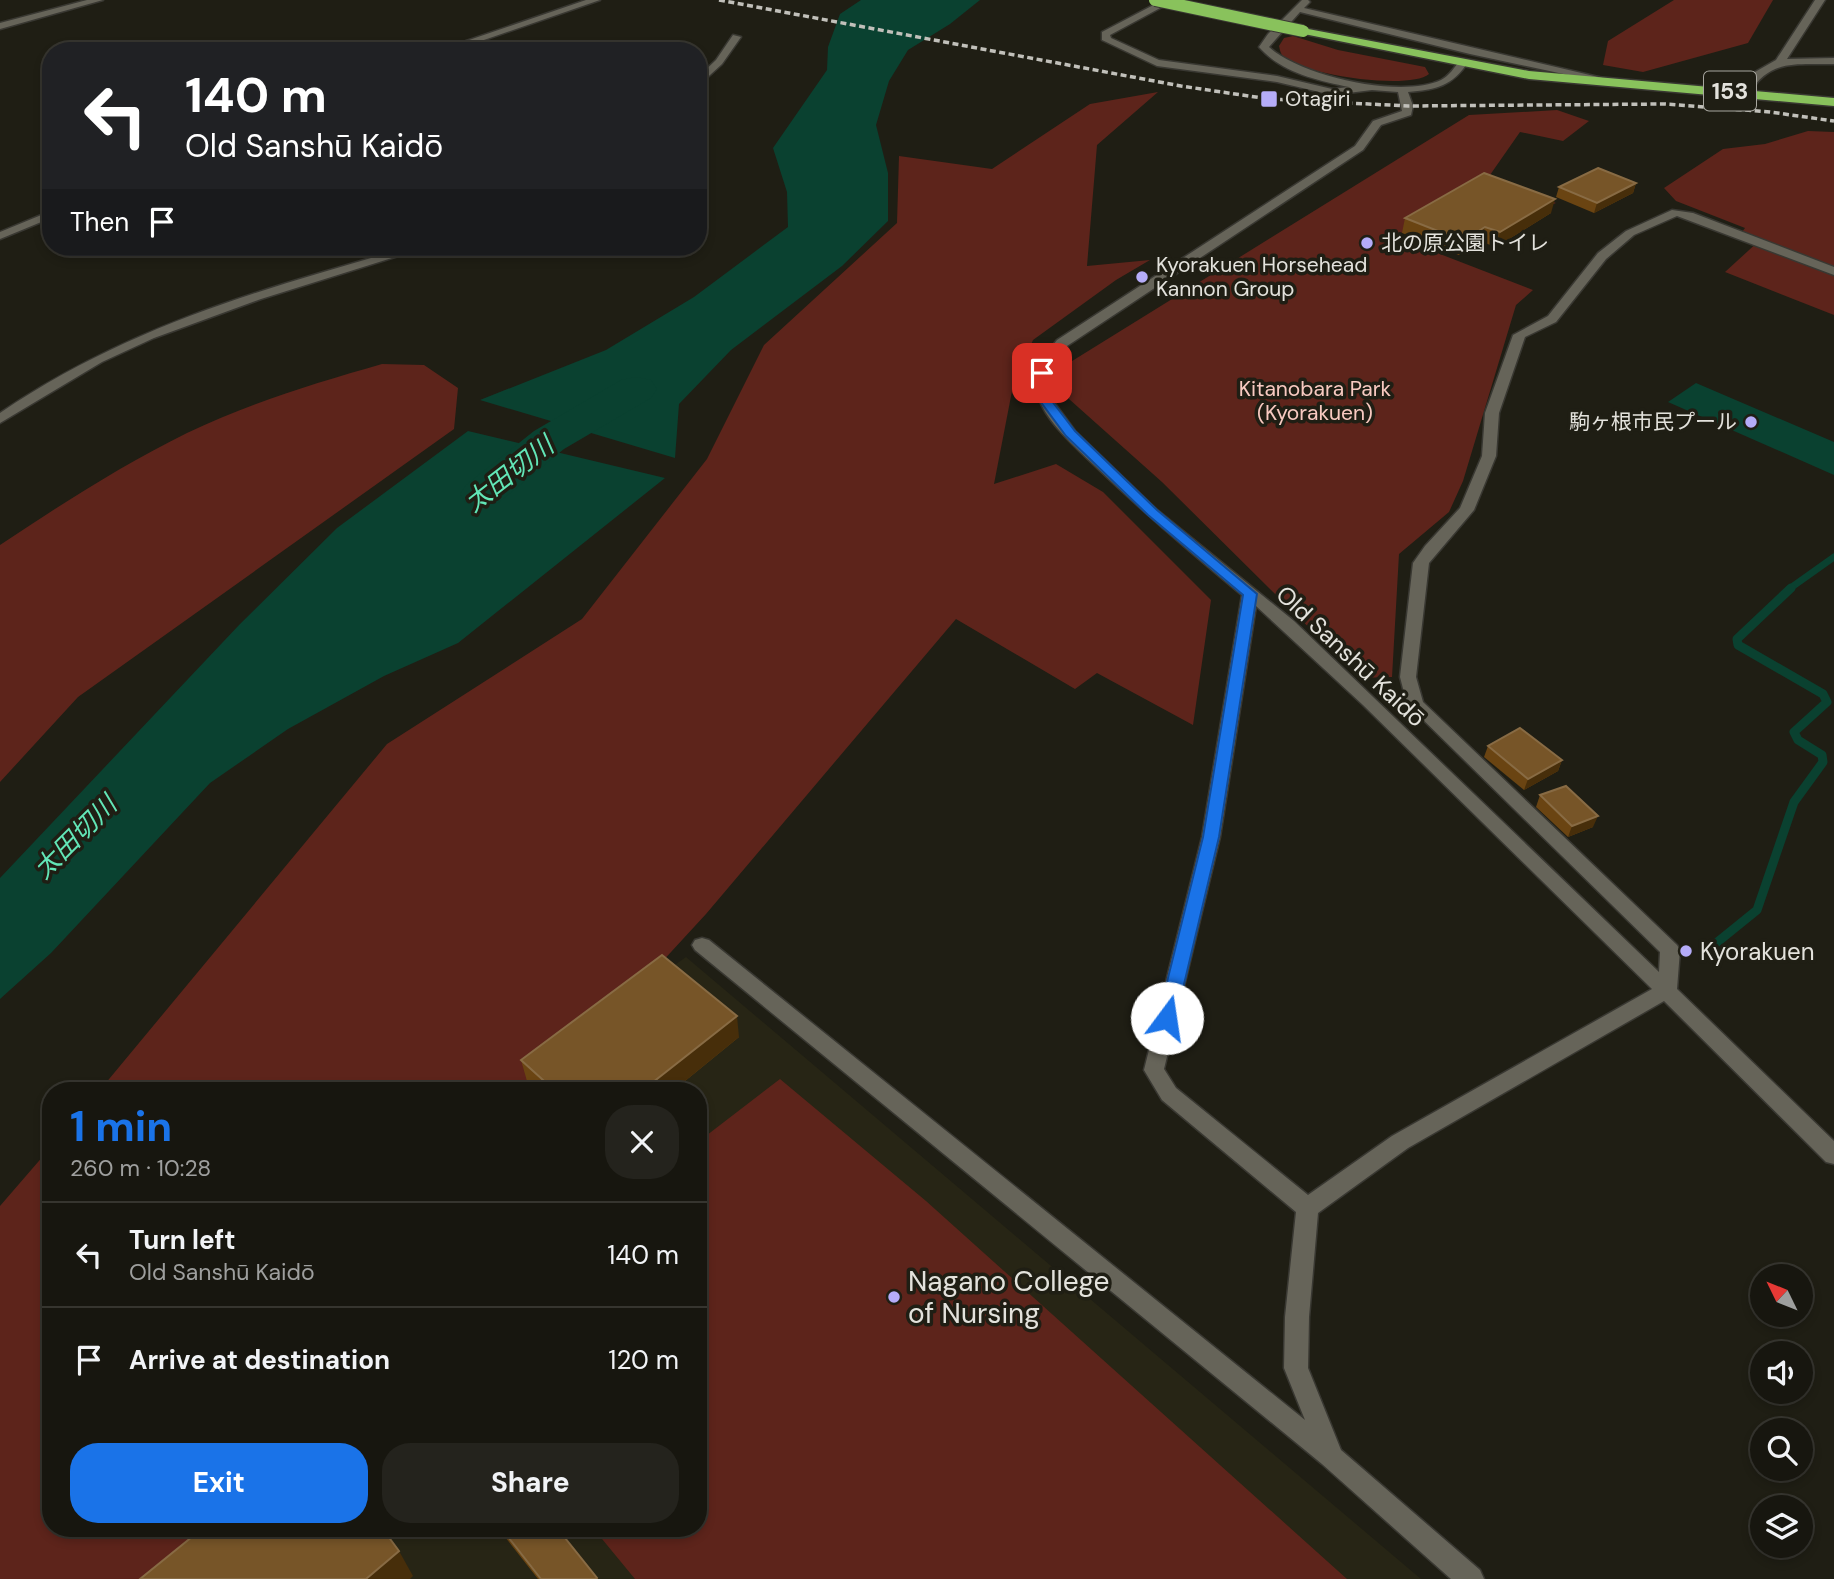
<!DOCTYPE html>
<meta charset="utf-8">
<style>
:root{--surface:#17160f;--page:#24231d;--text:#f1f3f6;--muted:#9e9f9e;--line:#36352f;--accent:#1a73e8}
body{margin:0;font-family:"DM Sans","Noto Sans JP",sans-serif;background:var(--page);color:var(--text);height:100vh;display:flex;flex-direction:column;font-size:26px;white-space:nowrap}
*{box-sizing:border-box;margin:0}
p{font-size:23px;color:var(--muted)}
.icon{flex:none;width:38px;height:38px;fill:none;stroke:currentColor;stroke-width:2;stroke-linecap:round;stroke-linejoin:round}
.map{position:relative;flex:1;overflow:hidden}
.sheet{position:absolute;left:42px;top:1082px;width:665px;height:455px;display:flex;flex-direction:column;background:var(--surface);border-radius:28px;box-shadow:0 4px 10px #0003,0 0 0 2px var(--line)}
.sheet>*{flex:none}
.guide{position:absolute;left:42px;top:42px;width:665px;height:214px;border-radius:28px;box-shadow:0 4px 10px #0003,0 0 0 2px var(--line);background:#202124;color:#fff;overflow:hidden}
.needle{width:46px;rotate:313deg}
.tools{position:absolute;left:1750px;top:1264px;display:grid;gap:14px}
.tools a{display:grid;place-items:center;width:63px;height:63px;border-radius:50%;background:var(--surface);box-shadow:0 4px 10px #0003,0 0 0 2px var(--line);font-size:35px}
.pin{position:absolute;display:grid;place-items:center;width:60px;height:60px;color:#fff;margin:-30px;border-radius:14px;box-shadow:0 4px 10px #0006}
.me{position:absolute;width:77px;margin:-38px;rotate:14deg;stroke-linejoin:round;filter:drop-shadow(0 0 5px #0008)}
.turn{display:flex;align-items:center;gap:24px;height:147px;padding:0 28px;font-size:32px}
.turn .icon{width:91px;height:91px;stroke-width:2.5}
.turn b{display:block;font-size:49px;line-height:60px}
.then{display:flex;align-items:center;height:66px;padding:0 28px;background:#0003;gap:14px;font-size:26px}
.round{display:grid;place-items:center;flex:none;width:74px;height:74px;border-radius:28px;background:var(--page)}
.summary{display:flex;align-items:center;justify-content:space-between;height:119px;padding:0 28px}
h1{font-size:42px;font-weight:700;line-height:52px;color:var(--accent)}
.cta{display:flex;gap:14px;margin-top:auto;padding:14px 28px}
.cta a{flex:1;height:80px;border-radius:28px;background:var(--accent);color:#fff;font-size:28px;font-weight:700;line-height:80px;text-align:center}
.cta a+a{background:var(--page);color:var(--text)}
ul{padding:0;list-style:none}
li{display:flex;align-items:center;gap:21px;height:105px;padding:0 28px;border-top:2px solid var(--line)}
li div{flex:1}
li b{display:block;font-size:26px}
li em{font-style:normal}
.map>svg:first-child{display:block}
.built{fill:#272515}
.green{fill:#5d241b}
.water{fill:#0a4130}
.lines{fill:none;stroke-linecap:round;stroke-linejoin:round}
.stream-far1{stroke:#0a4130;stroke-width:7}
.stream{stroke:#0a4130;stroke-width:9}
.river{fill:#0a4130;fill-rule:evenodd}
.minor-casing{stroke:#393832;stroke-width:3}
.highway-casing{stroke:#393832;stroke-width:3}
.minor{fill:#666459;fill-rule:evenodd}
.highway{fill:#89c25c;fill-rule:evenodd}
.rail{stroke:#c1c0ba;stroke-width:3.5;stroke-dasharray:6 3.5;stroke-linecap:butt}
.highway-bridge-casing{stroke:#393832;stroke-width:14;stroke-linecap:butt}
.highway-bridge{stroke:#89c25c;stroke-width:12}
.wall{fill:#6a4412}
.shaded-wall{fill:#472e0a}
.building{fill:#775528;stroke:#886b44;stroke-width:2}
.route{fill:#1a73e8;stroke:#114b97;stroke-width:2}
.poi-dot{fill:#b5acf8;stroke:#1f1e14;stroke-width:2.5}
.labels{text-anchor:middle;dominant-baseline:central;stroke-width:7;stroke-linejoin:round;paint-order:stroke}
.far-poi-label{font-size:21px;fill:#e3e2dc;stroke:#1f1e14;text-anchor:start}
.far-park-label{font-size:21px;fill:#f8cac1;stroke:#1f1e14}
.shield{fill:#1f1e14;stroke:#a8a7a0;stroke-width:2}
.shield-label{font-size:23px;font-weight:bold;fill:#e3e2dc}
.street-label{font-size:24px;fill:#e3e2dc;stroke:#1f1e14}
.poi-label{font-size:24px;fill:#e3e2dc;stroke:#1f1e14;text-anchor:start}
.water-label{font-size:26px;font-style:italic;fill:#62e6b7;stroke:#1f1e14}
.near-poi-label{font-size:28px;fill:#e3e2dc;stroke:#1f1e14;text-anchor:start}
</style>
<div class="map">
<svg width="1834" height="1579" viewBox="0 0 1834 1579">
<rect width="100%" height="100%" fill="#1f1e14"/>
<path class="built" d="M686 957 1421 1579H0L51 1528H698V1090H498Z"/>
<g class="green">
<path d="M1674 0H1773L1748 43 1643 72 1603 65 1608 41Z"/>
<path d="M1293 36 1338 50 1425 67 1429 74C1409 91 1298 74 1283 56 1280 53 1280 49 1279 46L1284 38Z"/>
<path d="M1158 92 1097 145 1087 266 1150 260 1116 280 1033 340 1012 391 994 484 1056 464 1103 492 1211 600 1193 725 1097 673 1075 689 956 619 706 914 544 1090H100L387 744 582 619 707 459 764 345 897 223 899 156 992 169 1090 104Z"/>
<path d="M1557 110 1589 121 1563 141 1520 132 1490 175 1556 203 1545 207 1486 183 1396 237 1533 290 1516 305 1463 481 1449 512 1399 554 1392 677 1360 678 1162 482 1069 399 1064 366 1469 115Z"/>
<path d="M1808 131 1834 132V315L1725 272 1760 240 1742 232 1745 228 1676 201 1664 188 1723 149 1765 144Z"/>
<path d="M382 364 424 365 458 388 454 429 78 697 0 782V545C60 505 122 465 187 433 249 403 316 383 382 364Z"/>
<path d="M780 1079 926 1201 1347 1579H635L593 1528H698V1142Z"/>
<path d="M51 1147V1528H253L191 1579H0V1206Z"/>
</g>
<g class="water">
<path d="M861 0H980L950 24 908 50 889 81 876 125 888 173V221L842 266 731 350 679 404 675 458 480 400 606 350 694 297 788 227 787 192 773 148 827 70 828 47 840 14Z"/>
<path d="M1696 383 1834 442V475L1668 402Z"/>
<path d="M468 431 665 478 458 643 384 676 288 729 210 783 51 953 0 999V878L240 624 337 528Z"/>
</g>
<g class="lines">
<path class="stream-far1" d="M1789 589 1834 557"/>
<path class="stream" d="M1715 944 1757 910 1794 802 1823 762 1822 755 1798 740 1794 732 1827 702 1823 694 1738 645 1737 639 1791 588"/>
<path class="river" d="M636 377 651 380 657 389 651 398 564 449 498 503 482 507 466 503 460 494 466 485 534 431 621 380Z"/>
<defs>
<g id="minor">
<path d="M87 0H103L0 29V23Z"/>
<path d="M586 0H600L452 51H437Z"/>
<path d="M1163 0H1175L1110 35 1111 38 1159 60 1277 76 1332 89 1349 87C1317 80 1282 73 1259 47L1268 34 1302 0H1308L1310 2 1304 8 1624 83 1619 86 1470 54 1300 12 1269 47C1301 76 1401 99 1441 80 1449 76 1455 67 1460 60L1468 62C1453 86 1435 90 1408 92L1413 106 1411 115 1381 125 1363 150 1067 346 1055 359 1049 373 1053 401 1075 431 1157 510 1294 621 1659 972 1660 952 1407 704 1400 677 1413 563 1425 546 1460 508 1482 456 1485 413 1513 335 1548 316 1598 253 1626 231 1672 210 1693 213 1834 267V275L1677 216 1634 235 1606 259 1556 322 1525 337 1499 413 1496 456 1474 510 1429 563 1416 677 1423 702 1677 945 1680 950 1677 989 1834 1141V1164L1826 1162 1664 1001 1408 1148 1318 1213 1309 1317 1308 1368 1341 1450 1480 1570 1484 1579H1451L1322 1464 695 950 692 945 695 940 702 938 709 940 1305 1420 1284 1368 1285 1317 1296 1212 1162 1100 1144 1070 1202 837 1242 595C1191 553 1141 510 1093 464 1076 448 1045 420 1039 398 1032 373 1042 359 1057 340L1355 146 1373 121 1402 111 1398 92 1372 90 1332 95 1277 82 1157 66 1102 40V32ZM1256 606 1363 705 1652 989 1392 1136 1308 1195 1176 1088 1164 1069 1220 837Z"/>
<path d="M1815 0H1825L1787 59 1834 58V64C1797 65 1770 58 1749 94H1741L1740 92 1748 76 1776 60Z"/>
<path d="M733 35 741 37 722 64 698 86V77L716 60Z"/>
<path d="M51 211V218L0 239V232Z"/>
<path d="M409 247H427L261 299 154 338 102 362 0 423V413C130 325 261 290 409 247Z"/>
</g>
<path id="highway" d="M1303 28 1529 71 1834 98V106L1529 79 1299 33 1297 31Z"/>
</defs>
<use href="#minor" class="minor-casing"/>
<use href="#highway" class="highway-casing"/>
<use href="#minor" class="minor"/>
<use href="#highway" class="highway"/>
<path class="rail" d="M719 0 1181 86 1269 99 1408 106 1665 104 1770 112 1834 121"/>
<defs>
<path id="highway-bridge" d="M1155 0 1303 31"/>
</defs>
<use href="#highway-bridge" class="highway-bridge-casing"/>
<use href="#highway-bridge" class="highway-bridge"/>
</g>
<g class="wall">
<path d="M1636 183 1633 193 1594 213 1556 197 1559 187Z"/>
<path d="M1551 213 1496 247 1482 242 1459 255 1402 233 1405 218Z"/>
<path d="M1488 746 1562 760 1558 771 1524 790 1484 757Z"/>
<path d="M1540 795 1593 827 1568 837 1536 807Z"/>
<path d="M739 1037 674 1090H537L527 1081 521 1060Z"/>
<path d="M498 1528H557L598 1579H538Z"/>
</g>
<g class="shaded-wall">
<path d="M1636 183 1633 193 1594 213 1597 203Z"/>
<path d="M1555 199 1551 213 1496 247 1500 232Z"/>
<path d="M1485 227 1482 242 1459 255 1463 241Z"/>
<path d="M1562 760 1558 771 1524 790 1528 779Z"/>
<path d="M1598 816 1593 827 1568 837 1572 826Z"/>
<path d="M737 1016 739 1037 674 1090H643Z"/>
<path d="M399 1551 413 1576 410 1579H366Z"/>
</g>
<g class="building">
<path d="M1598 168 1636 183 1597 203 1559 187Z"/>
<path d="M1484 173 1555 199 1500 232 1485 227 1463 241 1405 218Z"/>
<path d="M1520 728 1562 760 1528 779 1488 746Z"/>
<path d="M1566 786 1598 816 1572 826 1540 795Z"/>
<path d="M662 955 737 1016 643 1090H554L521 1060Z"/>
<path d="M203 1528H382L399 1551 366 1579H140Z"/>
<path d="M501 1528H557L597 1578 596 1579H541Z"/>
</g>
<path class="route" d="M1042 369 1048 373 1052 401 1075 431 1157 510 1257 594 1219 837 1176 1018 1173 1023 1167 1025 1160 1023 1158 1018 1203 837 1243 595 1148 515 1066 436 1040 401 1036 373Z"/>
<g class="poi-dot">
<rect x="1260" y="90" width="18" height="18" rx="3.5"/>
<circle cx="1367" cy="243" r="7"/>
<circle cx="1142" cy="277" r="7"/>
<circle cx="1751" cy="422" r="7"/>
<circle cx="1686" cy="951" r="7"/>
<circle cx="894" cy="1297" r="7"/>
</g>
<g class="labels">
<g class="far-poi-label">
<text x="1285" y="99">Otagiri</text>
<text x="1381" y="243">北の原公園トイレ</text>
<text x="1156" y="265">Kyorakuen Horsehead<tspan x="1156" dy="24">Kannon Group</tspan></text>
<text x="1737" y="422" text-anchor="end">駒ヶ根市民プール</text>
</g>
<g class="far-park-label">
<text x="1315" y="389">Kitanobara Park<tspan x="1315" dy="24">(Kyorakuen)</tspan></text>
</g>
<rect class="shield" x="1704" y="71.5" width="52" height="39" rx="5"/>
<g class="shield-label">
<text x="1730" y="91">153</text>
</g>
<g class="street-label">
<text transform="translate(1351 656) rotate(43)">Old Sanshū Kaidō</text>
</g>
<g class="poi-label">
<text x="1700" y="951">Kyorakuen</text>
</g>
<g class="water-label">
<text transform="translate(509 474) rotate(-38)">太田切川</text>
<text transform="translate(75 837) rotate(-45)">太田切川</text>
</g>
<g class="near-poi-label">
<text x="908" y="1281">Nagano College<tspan x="908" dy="32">of Nursing</tspan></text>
</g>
</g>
</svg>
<div class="tools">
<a><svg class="needle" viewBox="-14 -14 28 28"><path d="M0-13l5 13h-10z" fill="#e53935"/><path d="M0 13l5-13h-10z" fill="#9e9f9e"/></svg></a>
<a><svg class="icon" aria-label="sound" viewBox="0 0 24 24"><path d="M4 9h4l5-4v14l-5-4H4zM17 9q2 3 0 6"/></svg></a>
<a><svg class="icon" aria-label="search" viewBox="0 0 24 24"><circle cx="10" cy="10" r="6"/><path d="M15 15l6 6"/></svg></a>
<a><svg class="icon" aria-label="layers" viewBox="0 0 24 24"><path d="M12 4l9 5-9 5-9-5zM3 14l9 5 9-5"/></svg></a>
</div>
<div class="pin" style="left:1042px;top:373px;background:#d93025"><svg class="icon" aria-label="arrive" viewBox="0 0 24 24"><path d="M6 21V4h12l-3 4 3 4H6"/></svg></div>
<svg class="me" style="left:1167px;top:1018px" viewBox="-20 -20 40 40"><circle r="19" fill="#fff"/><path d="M0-13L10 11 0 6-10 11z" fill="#1a73e8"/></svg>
<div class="guide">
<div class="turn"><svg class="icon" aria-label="left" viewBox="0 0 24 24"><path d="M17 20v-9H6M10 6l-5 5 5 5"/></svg><div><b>140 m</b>Old Sanshū Kaidō</div></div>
<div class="then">Then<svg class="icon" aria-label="arrive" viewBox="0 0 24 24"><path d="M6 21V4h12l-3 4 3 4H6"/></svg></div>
</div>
<section class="sheet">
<div class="summary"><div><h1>1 min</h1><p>260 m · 10:28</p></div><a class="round"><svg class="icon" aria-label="close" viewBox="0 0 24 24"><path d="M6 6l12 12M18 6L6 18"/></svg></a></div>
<ul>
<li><svg class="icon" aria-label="left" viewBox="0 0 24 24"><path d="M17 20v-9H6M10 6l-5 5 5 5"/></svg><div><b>Turn left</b><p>Old Sanshū Kaidō</p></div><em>140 m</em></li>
<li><svg class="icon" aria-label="arrive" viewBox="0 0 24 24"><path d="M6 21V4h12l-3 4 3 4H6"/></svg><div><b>Arrive at destination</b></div><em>120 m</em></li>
</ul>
<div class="cta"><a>Exit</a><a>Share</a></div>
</section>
</div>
